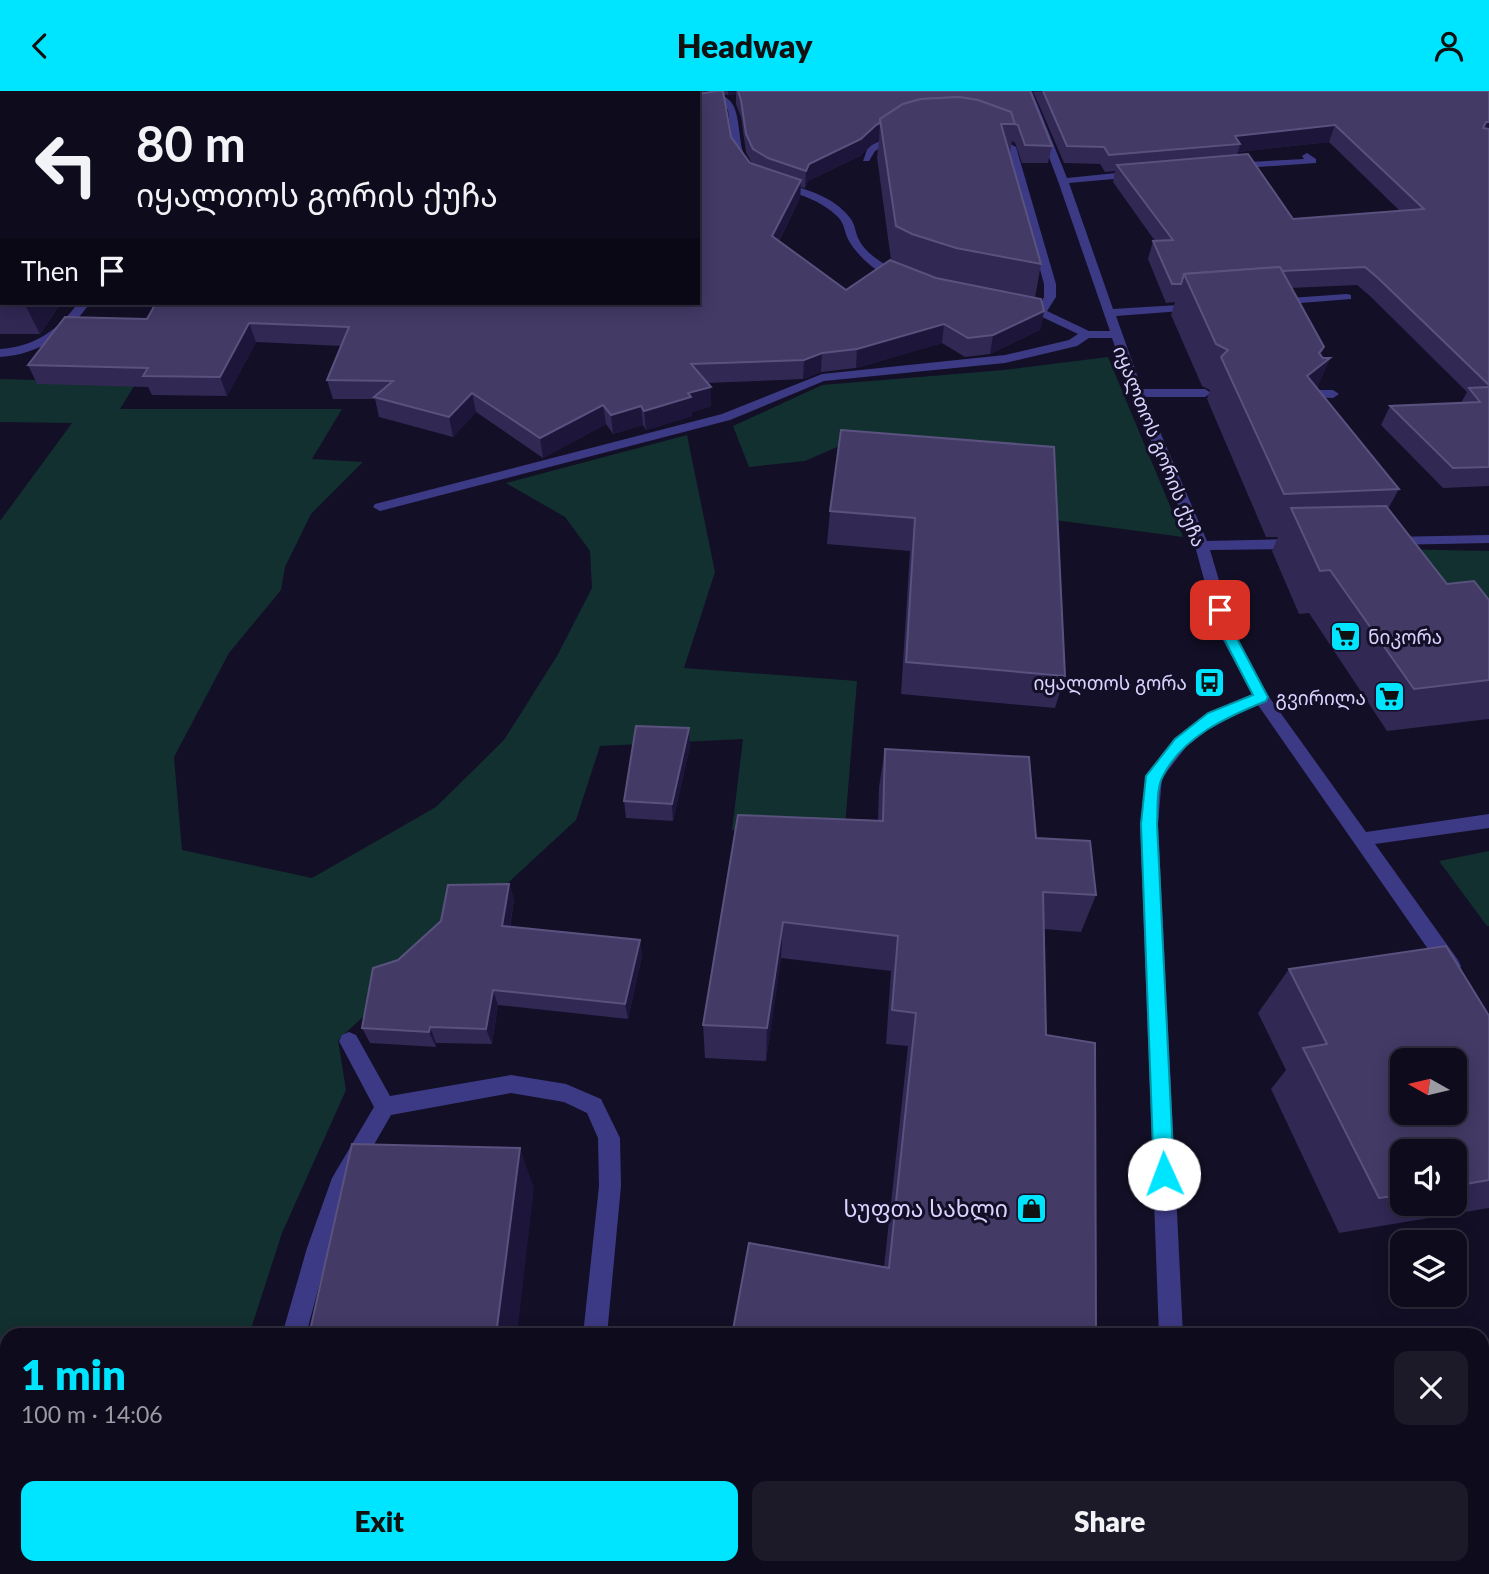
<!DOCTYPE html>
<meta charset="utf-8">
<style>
:root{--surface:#0e0b1c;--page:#1c1929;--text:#f1f3f6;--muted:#9b9ba3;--line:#2e2b3b;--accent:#00e5ff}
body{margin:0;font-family:Lato,"Noto Sans Georgian",sans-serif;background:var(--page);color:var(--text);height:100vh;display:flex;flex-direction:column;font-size:26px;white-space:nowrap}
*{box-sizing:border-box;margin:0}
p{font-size:23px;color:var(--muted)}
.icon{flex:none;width:38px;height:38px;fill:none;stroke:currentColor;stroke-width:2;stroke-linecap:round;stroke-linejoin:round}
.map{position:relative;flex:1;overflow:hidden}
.sheet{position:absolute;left:0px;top:1237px;width:1489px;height:247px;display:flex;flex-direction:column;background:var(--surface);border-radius:21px 21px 0 0;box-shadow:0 4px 18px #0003,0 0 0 2px var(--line)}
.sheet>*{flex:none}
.hud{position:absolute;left:0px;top:0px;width:700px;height:214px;box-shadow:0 4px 18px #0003,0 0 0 2px var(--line);background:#0e0b1c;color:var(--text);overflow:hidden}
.needle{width:46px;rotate:278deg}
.controls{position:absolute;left:1390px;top:957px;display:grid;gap:14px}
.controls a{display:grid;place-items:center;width:77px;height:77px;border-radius:14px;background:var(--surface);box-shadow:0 4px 18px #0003,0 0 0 2px var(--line);font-size:35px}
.pin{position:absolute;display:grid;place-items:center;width:60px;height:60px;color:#fff;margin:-30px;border-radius:14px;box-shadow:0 4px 10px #0006}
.me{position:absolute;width:77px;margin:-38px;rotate:358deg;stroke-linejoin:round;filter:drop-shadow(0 0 5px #0008)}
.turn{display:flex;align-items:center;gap:24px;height:147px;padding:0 21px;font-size:32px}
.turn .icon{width:91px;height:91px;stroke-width:2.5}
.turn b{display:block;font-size:49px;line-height:60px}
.then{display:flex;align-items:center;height:66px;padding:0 21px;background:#0003;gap:14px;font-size:26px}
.round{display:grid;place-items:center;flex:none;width:74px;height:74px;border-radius:14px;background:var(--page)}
.summary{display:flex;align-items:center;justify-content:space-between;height:119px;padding:0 21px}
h1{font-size:42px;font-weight:800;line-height:52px;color:var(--accent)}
.action{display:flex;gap:14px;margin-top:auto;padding:14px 21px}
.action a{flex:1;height:80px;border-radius:14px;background:var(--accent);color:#111;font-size:28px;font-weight:800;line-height:80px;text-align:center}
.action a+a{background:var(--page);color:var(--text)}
header{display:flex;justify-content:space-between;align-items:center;height:91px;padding:0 21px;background:var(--accent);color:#111;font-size:32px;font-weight:800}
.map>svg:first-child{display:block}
.green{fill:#12302f}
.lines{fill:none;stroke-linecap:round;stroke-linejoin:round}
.minor{fill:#3d3a85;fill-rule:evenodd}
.wall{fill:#312854;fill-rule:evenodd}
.shaded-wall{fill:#1d163a}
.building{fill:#433a66;stroke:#5a527e;stroke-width:2;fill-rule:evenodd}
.route{fill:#00e5ff;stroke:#0095a6;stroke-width:2}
.labels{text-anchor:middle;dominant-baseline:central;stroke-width:6;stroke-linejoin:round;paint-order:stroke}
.street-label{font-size:19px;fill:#d9d4ff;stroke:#130f26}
.poi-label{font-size:19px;fill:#d9d4ff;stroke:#130f26;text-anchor:end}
.near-poi-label{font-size:23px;fill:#d9d4ff;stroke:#130f26;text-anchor:end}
</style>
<header><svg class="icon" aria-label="back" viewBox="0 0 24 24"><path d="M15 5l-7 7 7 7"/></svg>Headway<svg class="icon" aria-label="person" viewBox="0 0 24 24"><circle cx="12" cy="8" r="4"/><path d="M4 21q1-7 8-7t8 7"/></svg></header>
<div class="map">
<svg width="1489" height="1483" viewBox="0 0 1489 1483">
<rect width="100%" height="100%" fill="#130f26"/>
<g class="green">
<path d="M1108 266 1183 446 1047 428 844 353 805 370 749 376 733 335 822 294 1004 279Z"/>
<path d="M0 288 136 292 120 318H342L312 368 363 371 311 423 285 476 281 499 229 562 174 666 182 759 312 787 436 716 504 649 557 565 592 497 590 460 565 426 506 392 687 344 715 481 684 577 857 590 844 747 732 739 743 648 600 655 576 729 338 949 346 999 282 1142 249 1244H7V1477H175L173 1483H0V430L72 332 0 331Z"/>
<path d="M1395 458 1489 460V551Z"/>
<path d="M1489 760V835H1487L1439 770Z"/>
</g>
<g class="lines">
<g class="minor">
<path d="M72 0H81L71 2Z"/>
<path d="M203 0H211L202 2Z"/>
<path d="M690 0C742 0 735 17 742 58 744 65 749 72 748 78H742L733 62 728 19 723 12Z"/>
<path d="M1024 0H1032L1067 87 1136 80 1141 83 1136 86 1069 92 1113 218 1195 213 1201 216 1195 219 1116 225 1142 298H1205L1211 302 1205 306H1145L1207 450 1297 448 1304 453 1297 458 1210 459 1234 540 1267 603 1366 741 1489 723V737L1375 753 1458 869 1461 875 1458 881 1451 883 1444 881 1258 614 1219 630 1186 656 1162 687 1158 733 1183 1244H1159L1140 733 1146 685 1174 648 1207 622 1252 603 1218 540 1195 455 1131 302 1112 247H1089L1077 255 1005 272 824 290 730 329 380 420 373 416 375 413 722 323 822 283 1005 264 1069 249 1078 243 1038 224 1016 217 1022 214 1038 217 1044 206V193L1007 57 988 47 986 45 991 42 1016 56 1056 193V206L1047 220 1089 240H1110L1058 90Z"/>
<rect x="0" y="39" width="2" height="6"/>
<path d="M895 42 903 44 875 60 869 70H863L868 56Z"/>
<path d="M1307 62 1316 68V72L1231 78 1226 75 1231 72 1304 68 1302 65Z"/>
<path d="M2 88V96H0V89Z"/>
<path d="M778 91C803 97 834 105 850 127 855 133 855 140 858 147 866 165 889 176 905 184V188C885 191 858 166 849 150 844 141 845 133 838 126 821 109 797 102 774 96V92Z"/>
<path d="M1347 203 1351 204V208L1275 214 1269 211 1275 208Z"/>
<path d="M78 212H90C67 244 40 263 0 266V258C34 256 58 239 78 212Z"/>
<path d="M1310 299H1333L1339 303 1333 307 1306 306 1304 303Z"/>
<path d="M1489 444V452L1391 454 1384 450 1391 446Z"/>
<path d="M349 941 356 944 390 1005 511 984 566 993 601 1008 620 1047 621 1095 607 1244H583L599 1095 598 1047 587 1022 564 1011 511 1002 391 1024 352 1092 329 1157 306 1244H282L307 1157 332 1087 374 1016 339 950 342 944Z"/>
<path d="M1489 1249V1273L1482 1274V1250Z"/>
<path d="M217 1477H243L241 1483H215Z"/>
<path d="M570 1477H596L595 1483H569Z"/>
<rect x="1146" y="1477" width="26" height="6"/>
</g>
</g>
<g class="wall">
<path d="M273 0H704V2L711 1 706 0H1030L1052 55 1048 72H1022L1015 52 1012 50 1010 63 1041 173 1035 207 1044 220 1040 239 990 263 965 266 942 252 856 277 821 281 803 288 707 292 711 315 692 321V325L646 339 643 334 613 343 606 333 543 367 476 321 453 346 379 326 375 308H333L327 289 342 255 256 251 227 305 152 304 148 296 37 293 28 274 147 228 698 212V2ZM723 3 728 4 736 3V13L741 26 746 61 752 73 750 72 731 46ZM879 49 877 66 891 169 846 199 779 150 800 107 801 96 805 97 808 90 860 65 875 51Z"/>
<path d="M1033 0H1489V395L1443 397 1381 334 1390 315 1461 312 1467 301 1370 205 1357 194 1291 197 1324 256 1321 264 1323 267H1330L1317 297 1399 398 1388 418 1447 493 1489 509V628L1387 640 1309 522 1299 523 1272 460 1278 446H1266L1207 308 1210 299 1202 295 1171 224 1175 211 1166 212 1148 168 1153 150H1155L1113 91 1115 80 1105 81 1100 73 1064 72ZM1329 51 1400 120 1293 128 1237 64 1238 61Z"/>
<path d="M2 118V212H61L40 243H0V120Z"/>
<path d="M841 339 1065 585 1055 617 901 603 910 460 827 453 830 420Z"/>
<path d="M689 637 690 655 673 730 626 727 624 710Z"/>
<path d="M885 658 1036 747 1096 804 1081 841 1044 838 1046 944 1096 1244 884 1176 908 955 886 953 891 880 781 867 766 970 705 967 703 934 738 724 878 729 879 696Z"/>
<path d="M509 793 514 809 510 836 640 849 642 865 628 928 498 914 492 953 436 952V956L370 952 362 937 398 869Z"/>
<path d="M1289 878 1489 925V1117L1339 1142 1271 998 1286 979 1258 922ZM1402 1060H1454V1113H1402Z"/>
<path d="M1301 1477H1482L1489 1483H1302Z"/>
</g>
<g class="shaded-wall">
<path d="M0 0H20L19 2H2V21L0 23Z"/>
<path d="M167 0H201V2H165Z"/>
<path d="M728 0H736V3L728 4Z"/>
<path d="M1486 31H1489V47L1483 37Z"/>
<path d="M880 32 879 49 875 51 860 65 808 90 805 97 806 80 809 73Z"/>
<path d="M1335 34 1329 51 1238 61 1240 53 1235 45Z"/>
<path d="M801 89 800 107 772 163V145Z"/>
<path d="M24 212H61L40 243Z"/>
<path d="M1044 220 1040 239 990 263 993 244Z"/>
<path d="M249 232 256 251 227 305 220 286Z"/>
<path d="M944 233 942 252 856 277 857 258Z"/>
<path d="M1324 256 1315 279 1330 267 1312 309 1307 285 1319 262Z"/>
<path d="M822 262 821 281 803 288 804 269Z"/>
<path d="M711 296V315L692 321V325L646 339 644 320 688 302Z"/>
<path d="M472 302 476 321 453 346 449 326Z"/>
<path d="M603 314 606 333 543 367 540 347Z"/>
<path d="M641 315 643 334 613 343 611 324Z"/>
<path d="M689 637 690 655 673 730 672 713Z"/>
<path d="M509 793 514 809 507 851 502 835Z"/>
<path d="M783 831 781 867 766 970 767 937Z"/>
<path d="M640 849 642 865 628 928 625 913Z"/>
<path d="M493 899 498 914 492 953 486 938Z"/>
<path d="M430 936 436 952V956L429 941Z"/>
<path d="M520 1057 534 1097 517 1244H496Z"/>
<path d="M466 1477H490L489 1483H465Z"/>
</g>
<g class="building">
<path d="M99 0H167L165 2H98Z"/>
<path d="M273 0H359L358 2H272Z"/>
<rect x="365" y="0" width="331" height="2"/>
<path d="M717 0H723L731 46 750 72 801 89 772 145 846 199 890 169 936 187 1041 208 1044 220 993 244 968 247 944 233 857 258 822 262 804 269 691 273 711 296 688 302 691 306 644 320 641 315 611 324 603 314 540 347 472 302 449 326 374 306 393 290 327 289 349 236 249 232 220 286 143 285 148 277 28 274 65 226 147 228 156 212H698V3Z"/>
<path d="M738 0H1030L1052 55 1025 54 1018 34 1014 33 1011 21 978 9 959 6 921 8 903 13 880 28V32L876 34 861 48 809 73 806 80 768 67 753 58 746 43 741 9Z"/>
<path d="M1043 0H1489V31H1486L1483 37 1489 38V294L1378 187 1365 176 1282 180 1280 176 1184 183 1181 193H1172L1153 150 1173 149 1117 74 1248 63 1293 128 1424 118 1335 34 1235 45 1240 53 1109 64 1104 56 1067 55Z"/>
<path d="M959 6 978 9 1011 21 1015 33H1001L1041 173 956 157 912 143 896 135 880 28 903 13 921 8Z"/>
<path d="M2 118V202H0V120Z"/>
<path d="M1280 176 1324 256 1319 262 1323 267H1330L1307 285 1399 398 1284 403 1221 266 1228 259 1216 253 1184 183Z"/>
<path d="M1489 296V376L1453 377 1390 315 1480 311 1469 297Z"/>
<path d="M841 339 1054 356 1065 585 906 571 915 427 830 420Z"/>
<path d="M1386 415 1447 493 1474 490 1489 509V589L1414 598 1330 479 1320 480 1291 417Z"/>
<path d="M636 635 689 637 672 713 624 710Z"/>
<path d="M885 658 1029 666 1036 747 1090 750 1096 804 1043 801 1046 944 1095 952 1096 1244H732L749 1152 889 1177 916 922 892 919 898 845 783 831 767 937 703 934 738 724 883 730Z"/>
<path d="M509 793 502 835 640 849 625 913 493 899 486 938 430 936 429 941 362 937 373 877 398 869 441 830 448 794Z"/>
<path d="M1446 855 1489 925V1089L1454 1095V1060H1402V1104L1379 1107 1303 957 1327 953 1289 878ZM1402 970H1454V1022H1402Z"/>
<path d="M352 1053 520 1057 496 1244H309Z"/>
<path d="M1482 1397H1489V1483H1343L1341 1477H1482Z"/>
<path d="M257 1477H466L465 1483H256Z"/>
</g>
<path class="route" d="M1220 514 1227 519 1233 540 1268 606 1266 610C1227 626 1183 645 1163 685 1156 697 1158 719 1157 733L1174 1083 1171 1090 1164 1092 1157 1090 1154 1083 1141 733 1146 685 1175 648 1208 622 1253 604 1220 540 1213 519Z"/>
<defs>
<symbol id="supermarket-square" viewBox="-11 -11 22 22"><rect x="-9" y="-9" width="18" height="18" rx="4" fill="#00e5ff" stroke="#130f26"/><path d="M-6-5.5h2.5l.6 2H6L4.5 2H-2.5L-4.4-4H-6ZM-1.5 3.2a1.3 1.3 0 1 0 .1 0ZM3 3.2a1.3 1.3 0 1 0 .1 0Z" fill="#111"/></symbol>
<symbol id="bus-square" viewBox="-11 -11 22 22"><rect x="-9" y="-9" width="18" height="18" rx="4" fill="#00e5ff" stroke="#130f26"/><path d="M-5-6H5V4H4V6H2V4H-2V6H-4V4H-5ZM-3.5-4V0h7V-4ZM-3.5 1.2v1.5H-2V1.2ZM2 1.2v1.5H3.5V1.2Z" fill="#111"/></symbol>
<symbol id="shop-square" viewBox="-11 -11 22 22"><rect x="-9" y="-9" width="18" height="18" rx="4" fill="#00e5ff" stroke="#130f26"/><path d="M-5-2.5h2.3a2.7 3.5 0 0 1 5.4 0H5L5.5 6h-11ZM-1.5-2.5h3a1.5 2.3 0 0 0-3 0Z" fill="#111"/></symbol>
</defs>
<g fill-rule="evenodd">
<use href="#supermarket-square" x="1328" y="528" width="35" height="35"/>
<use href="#bus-square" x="1192" y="574" width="35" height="35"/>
<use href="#supermarket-square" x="1372" y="588" width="35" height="35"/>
<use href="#shop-square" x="1014" y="1100" width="35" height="35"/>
</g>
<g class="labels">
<g class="street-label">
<text transform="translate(1160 355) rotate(68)">იყალთოს გორის ქუჩა</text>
</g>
<g class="poi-label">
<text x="1368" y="545" text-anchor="start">ნიკორა</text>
<text x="1187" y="591">იყალთოს გორა</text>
<text x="1366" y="606">გვირილა</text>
</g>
<g class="near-poi-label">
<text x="1008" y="1117">სუფთა სახლი</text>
</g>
</g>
</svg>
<div class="controls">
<a><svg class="needle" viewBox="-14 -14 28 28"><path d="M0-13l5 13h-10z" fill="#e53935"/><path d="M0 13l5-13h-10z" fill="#9b9ba3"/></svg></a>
<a><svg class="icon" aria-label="sound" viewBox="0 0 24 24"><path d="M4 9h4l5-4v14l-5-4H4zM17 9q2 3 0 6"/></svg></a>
<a><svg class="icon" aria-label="layers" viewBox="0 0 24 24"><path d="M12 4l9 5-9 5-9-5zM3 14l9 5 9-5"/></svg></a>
</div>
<div class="pin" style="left:1220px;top:519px;background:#d93025"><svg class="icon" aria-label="arrive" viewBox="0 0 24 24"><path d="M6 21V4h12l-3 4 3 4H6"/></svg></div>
<svg class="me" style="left:1164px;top:1083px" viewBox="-20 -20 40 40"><circle r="19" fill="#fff"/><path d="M0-13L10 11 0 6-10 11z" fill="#00e5ff"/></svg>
<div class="hud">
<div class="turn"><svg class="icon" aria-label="left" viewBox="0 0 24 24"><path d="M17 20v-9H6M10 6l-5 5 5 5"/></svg><div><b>80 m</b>იყალთოს გორის ქუჩა</div></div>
<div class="then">Then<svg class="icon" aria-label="arrive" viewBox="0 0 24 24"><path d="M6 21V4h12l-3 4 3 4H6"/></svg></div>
</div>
<section class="sheet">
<div class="summary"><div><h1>1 min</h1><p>100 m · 14:06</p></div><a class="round"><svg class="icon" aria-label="close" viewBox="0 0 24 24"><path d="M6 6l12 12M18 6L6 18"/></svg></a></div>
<div class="action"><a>Exit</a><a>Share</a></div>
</section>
</div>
